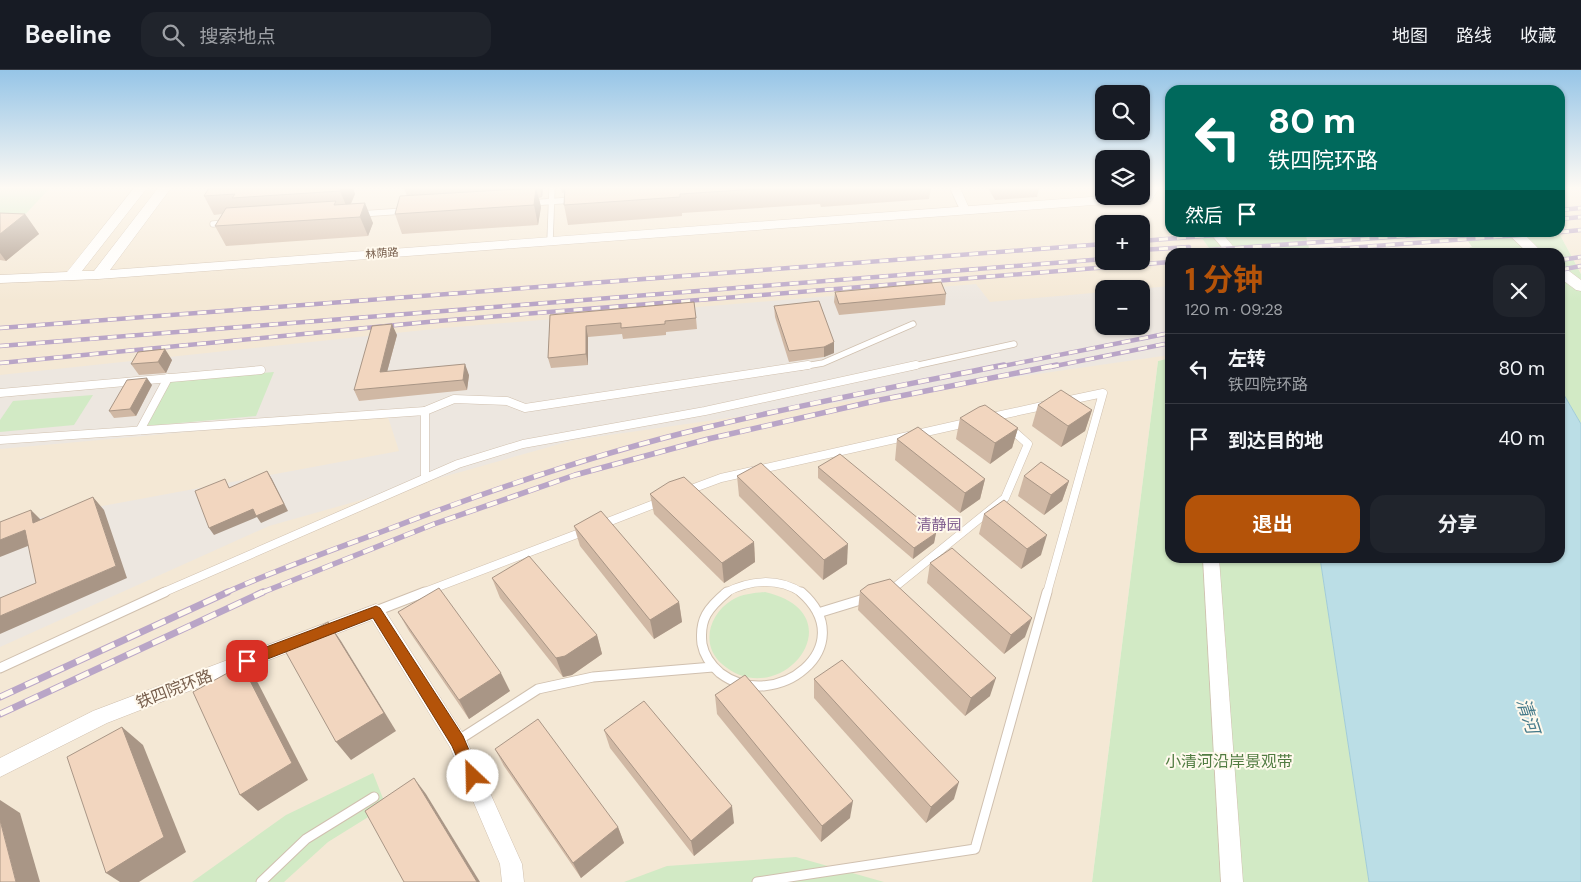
<!DOCTYPE html>
<html lang="zh">
<meta charset="utf-8">
<style>
:root{--surface:#171b24;--page:#20242c;--text:#f1f3f6;--muted:#9ea1a6;--line:#363941;--accent:#b45309}
body{margin:0;font-family:"DM Sans","Noto Sans SC",sans-serif;background:var(--page);color:var(--text);height:100vh;display:flex;flex-direction:column;font-size:19px;white-space:nowrap}
*{box-sizing:border-box;margin:0}
p{font-size:16px;color:var(--muted)}
.icon{flex:none;width:28px;height:28px;fill:none;stroke:currentColor;stroke-width:2;stroke-linecap:round;stroke-linejoin:round}
.map{position:relative;flex:1;overflow:hidden}
.side{position:absolute;left:1165px;top:178px;width:400px;height:315px;display:flex;flex-direction:column;background:var(--surface);border-radius:15px;box-shadow:0 1px 4px #0004}
.side>*{flex:none}
.hud{position:absolute;left:1165px;top:15px;width:400px;height:152px;border-radius:15px;box-shadow:0 1px 4px #0004;background:#00695c;color:#fff;overflow:hidden}
.buttons{position:absolute;left:1095px;top:15px;display:grid;gap:10px}
.buttons a{display:grid;place-items:center;width:55px;height:55px;border-radius:10px;background:var(--surface);box-shadow:0 1px 4px #0004;font-size:25px}
.pin{position:absolute;display:grid;place-items:center;width:42px;height:42px;color:#fff;margin:-21px;border-radius:10px;box-shadow:0 2px 8px #0006}
.me{position:absolute;width:55px;margin:-28px;rotate:336deg;stroke-linejoin:round;filter:drop-shadow(0 0 4px #0008)}
.turn{display:flex;align-items:center;gap:18px;height:105px;padding:0 20px;font-size:22px}
.turn .icon{width:65px;height:65px;stroke-width:2.5}
.turn b{display:block;font-size:35px;line-height:42px}
.then{display:flex;align-items:center;height:48px;padding:0 20px;background:#0003;gap:10px;font-size:19px}
.round{display:grid;place-items:center;flex:none;width:52px;height:52px;border-radius:15px;background:var(--page)}
.headline{display:flex;align-items:center;justify-content:space-between;height:85px;padding:0 20px}
h1{font-size:30px;font-weight:700;line-height:38px;color:var(--accent)}
.primary-button{display:flex;gap:10px;margin-top:auto;padding:10px 20px}
.primary-button a{flex:1;height:58px;border-radius:15px;background:var(--accent);color:#fff;font-size:20px;font-weight:700;line-height:58px;text-align:center}
.primary-button a+a{background:var(--page);color:var(--text)}
ul{padding:0;list-style:none}
li{display:flex;align-items:center;gap:15px;height:70px;padding:0 20px;border-top:1px solid var(--line)}
li div{flex:1}
li b{display:block;font-size:19px}
li em{font-style:normal}
header{display:flex;align-items:center;gap:30px;box-sizing:border-box;height:70px;padding:0 25px;background:var(--surface);border-bottom:1px solid var(--line)}
header strong{font-size:24px}
nav{display:flex;gap:28px;margin-inline-start:auto;font-size:18px}
.search{width:350px;height:45px;background:var(--page);display:flex;align-items:center;gap:12px;box-sizing:border-box;padding:0 18px;border-radius:15px;color:var(--muted);font-size:19px}
.map>svg:first-child{display:block}
.residential{fill:#f4e8d5;fill-rule:evenodd}
.industrial{fill:#ede7e0}
.green{fill:#d2eac5}
.water{fill:#bbdee6;stroke:#a1ccd8}
.pier{fill:#fcf5e7}
.lines{fill:none;stroke-linecap:round;stroke-linejoin:round}
.service-far2-casing{stroke:#d0c0af;stroke-width:7}
.service-far1-casing{stroke:#d0c0af;stroke-width:9}
.service-casing{stroke:#d0c0af;stroke-width:11}
.minor-casing{stroke:#d0c0af;stroke-width:1}
.tertiary-casing{stroke:#d0c0af;stroke-width:1}
.service-far2{stroke:#fff;stroke-width:5.5}
.service-far1{stroke:#fff;stroke-width:8}
.service{stroke:#fff;stroke-width:9}
.minor{fill:#fff;fill-rule:evenodd}
.tertiary{fill:#fff;fill-rule:evenodd}
.rail-far2-casing{stroke:#b9a5c7;stroke-width:4.5}
.rail-far1-casing{stroke:#b9a5c7;stroke-width:5.5}
.rail-casing{stroke:#b9a5c7;stroke-width:7}
.rail-far2{stroke:#fff9ed;stroke-width:3;stroke-dasharray:9;stroke-linecap:butt}
.rail-far1{stroke:#fff9ed;stroke-width:4;stroke-dasharray:11;stroke-linecap:butt}
.rail{stroke:#fff9ed;stroke-width:5;stroke-dasharray:14;stroke-linecap:butt}
.wall{fill:#d0b8a4}
.shaded-wall{fill:#a99686}
.building{fill:#f2d6bf;stroke:#a99686}
.route{fill:#b45309;stroke:#753606}
.labels{text-anchor:middle;dominant-baseline:central;stroke-width:4;stroke-linejoin:round;paint-order:stroke}
.far-street-label{font-size:11px;fill:#765d4b;stroke:#fff9ed}
.neighbourhood-label{font-size:15px;fill:#856392;stroke:#fff9ed}
.near-street-label{font-size:16px;fill:#765d4b;stroke:#fff9ed}
.near-park-label{font-size:16px;fill:#517c42;stroke:#fff9ed}
.near-water-label{font-size:18px;font-style:italic;fill:#457a8a;stroke:#fff9ed}
</style>
<header>
<strong>Beeline</strong>
<div class="search"><svg class="icon" aria-label="search" viewBox="0 0 24 24"><circle cx="10" cy="10" r="6"/><path d="M15 15l6 6"/></svg>搜索地点</div>
<nav><a>地图</a><a>路线</a><a>收藏</a></nav>
</header>
<div class="map">
<svg width="1581" height="812" viewBox="0 0 1581 812">
<rect width="100%" height="100%" fill="#fcf5e7"/>
<g class="residential">
<path d="M0 118H1104V126H1141V118H1170V162L1198 163 1212 182H1170V288L1158 291 1092 812H0ZM1104 154H1141V191H1104ZM1104 219H1141V256H1104Z"/>
<path d="M1560 118H1581V204L1559 163Z"/>
</g>
<path class="industrial" d="M976 214 990 232 1104 222V256H1141V219H1138L1170 216V285L574 370 269 456 0 577V455L399 381 387 344 0 379V305L443 258Z"/>
<g class="green">
<path d="M0 118H50L18 152 0 165Z"/>
<path d="M1198 163H1307L1312 182H1212Z"/>
<path d="M1459 163H1559L1581 204V354L1560 318V182H1473Z"/>
<path d="M1170 288V488H1320L1369 812H1092L1158 291Z"/>
<path d="M274 302 256 346 147 356 171 311Z"/>
<path d="M93 325 74 355 0 362V350L13 331Z"/>
<path d="M765 522C860 544 780 645 722 594 700 575 709 544 732 530 742 524 754 523 765 522Z"/>
<path d="M373 703 386 736 328 772 284 812H192L286 745Z"/>
<path d="M796 787 884 812H624L667 796Z"/>
</g>
<path class="water" d="M1560 318 1581 354V812H1369L1320 488H1560Z"/>
<path class="pier" d="M1305 162H1462L1472 177 1397 182H1310Z"/>
<g class="lines">
<defs>
<g id="service-far2">
<path d="M530 133 573 130"/>
<path d="M360 144 404 141"/>
<path d="M213 154 227 153"/>
<path d="M550 171 552 118"/>
<path d="M800 297 823 293 913 254"/>
<path d="M910 297 1014 274"/>
</g>
<g id="service-far1">
<path d="M0 323 261 300"/>
<path d="M425 341 454 329 507 331 525 338 808 295"/>
<path d="M992 347 1047 335"/>
<path d="M140 360 168 308"/>
<path d="M0 370 425 341V408"/>
<path d="M686 421 721 408 966 353"/>
<path d="M600 455 662 431"/>
<path d="M890 521 1005 428 1028 374 1010 358"/>
<path d="M162 523 458 394 523 374 705 341 916 295"/>
<path d="M422 523 585 461"/>
<path d="M725 523C749 510 778 507 802 523"/>
<path d="M1047 523 1103 323 1065 331"/>
</g>
<g id="service">
<path d="M727 522C708 538 699 549 702 574 704 585 712 596 720 603 776 645 863 576 801 522"/>
<path d="M376 541 425 522"/>
<path d="M818 543 867 528"/>
<path d="M0 598 165 522"/>
<path d="M457 671 538 619 593 607 713 597"/>
<path d="M261 812 306 769 374 727"/>
<path d="M757 812 975 779 1047 522"/>
</g>
<g id="minor">
<path d="M950 118H960L970 140 969 142H961Z"/>
<path d="M1149 118H1159L1151 131 1119 132 1114 129 1117 126H1144Z"/>
<path d="M1209 162H1221L1238 182H1226Z"/>
<path d="M1203 488H1219L1243 812H1221Z"/>
<path d="M376 534 382 536 464 665 522 794 524 812H502L500 794 450 677 372 550 107 653 0 707V688L93 641Z"/>
</g>
<g id="tertiary">
<path d="M134 118H147L82 201H94L158 118H171L110 200 1104 126H1128L1124 132 1119 133 98 209 0 213V205L67 202Z"/>
<path d="M1506 162H1522L1542 182H1527Z"/>
<path d="M1560 197 1565 198 1581 210V221L1576 220 1560 208Z"/>
</g>
</defs>
<use href="#service-far2" class="service-far2-casing"/>
<use href="#service-far1" class="service-far1-casing"/>
<use href="#service" class="service-casing"/>
<use href="#minor" class="minor-casing"/>
<use href="#tertiary" class="tertiary-casing"/>
<use href="#service-far2" class="service-far2"/>
<use href="#service-far1" class="service-far1"/>
<use href="#service" class="service"/>
<use href="#minor" class="minor"/>
<use href="#tertiary" class="tertiary"/>
<defs>
<g id="rail-far2">
<path d="M1560 140 1581 138"/>
<path d="M1560 149 1581 147"/>
<path d="M1560 162 1581 160"/>
<path d="M1141 171 1254 162"/>
<path d="M1141 180 1189 177"/>
<path d="M1181 182 1460 162"/>
<path d="M1296 182 1559 162"/>
<path d="M1560 190 1581 187"/>
<path d="M1560 200 1581 196"/>
<path d="M0 258 1104 174"/>
<path d="M0 276 1104 189"/>
<path d="M0 293 438 251 1170 192"/>
<path d="M998 297 1170 263"/>
<path d="M1050 297 1170 273"/>
</g>
<g id="rail-far1">
<path d="M225 523C276 500 329 481 381 462 487 421 594 384 704 358 803 334 904 315 1004 295"/>
<path d="M261 523 434 454 575 405 708 369 875 331 1057 295"/>
</g>
<g id="rail">
<path d="M0 627 228 522"/>
<path d="M0 644 263 522"/>
</g>
</defs>
<use href="#rail-far2" class="rail-far2-casing"/>
<use href="#rail-far1" class="rail-far1-casing"/>
<use href="#rail" class="rail-casing"/>
<use href="#rail-far2" class="rail-far2"/>
<use href="#rail-far1" class="rail-far1"/>
<use href="#rail" class="rail"/>
</g>
<g class="wall">
<path d="M209 118H353L355 124 351 134 373 153 368 166 226 176 215 156 222 144 214 145 204 126Z"/>
<path d="M404 118H543L542 127 539 128 541 137 538 155 402 164 395 144 407 126Z"/>
<path d="M561 118H931L929 129 821 137 820 134 682 143V146L568 155 564 135 565 122 562 123Z"/>
<path d="M988 118H1039L1037 127 995 130Z"/>
<path d="M0 143 25 144 39 164 6 191 0 190Z"/>
<path d="M835 222 946 224 945 235 839 245 834 232Z"/>
<path d="M774 236 834 272V283L824 287 789 292 775 247Z"/>
<path d="M550 245 696 248 697 259 666 262V265L623 269 622 264 588 267V295L551 298 548 288Z"/>
<path d="M397 265 387 302 469 305 467 320 359 331 354 320Z"/>
<path d="M172 290 166 303 139 305 131 294Z"/>
<path d="M152 315 136 346 114 348 109 341Z"/>
<path d="M1038 335 1092 340 1085 361 1061 377 1032 356Z"/>
<path d="M960 348 1018 358 1012 378 990 394 956 369Z"/>
<path d="M897 369 985 409 980 429 960 443 895 390Z"/>
<path d="M818 397 936 463 934 473 913 489 818 408Z"/>
<path d="M737 406 847 494 823 510 739 426Z"/>
<path d="M1024 406 1069 411 1062 431 1044 445 1018 426Z"/>
<path d="M650 424 754 472 755 492 724 513 654 444Z"/>
<path d="M984 444 1041 485 1021 499 979 464Z"/>
<path d="M574 456 679 532 682 552 654 569 580 476Z"/>
<path d="M930 493 1025 567 1004 584 927 513Z"/>
<path d="M492 508 597 565 602 584 572 605 563 607 500 528Z"/>
<path d="M860 521 990 626 965 646 858 540Z"/>
<path d="M398 542 510 621 469 649 409 561Z"/>
<path d="M814 609 954 729 926 753 814 628Z"/>
<path d="M715 625 850 748 821 772 717 644Z"/>
<path d="M604 660 734 753 694 786 610 678Z"/>
<path d="M495 679 618 757 624 773 581 808 504 696Z"/>
</g>
<g class="shaded-wall">
<path d="M341 118H353L355 124 348 140 340 121Z"/>
<path d="M536 118 541 137 538 155 534 135Z"/>
<path d="M540 118H543L542 127Z"/>
<path d="M365 133 373 153 368 166 360 147Z"/>
<path d="M25 144 39 164 6 191 0 183V164Z"/>
<path d="M392 254 397 265 384 313 380 302Z"/>
<path d="M586 256 588 267V295L586 284Z"/>
<path d="M834 272V283L824 287V277Z"/>
<path d="M165 279 172 290 166 303 158 292Z"/>
<path d="M465 294 469 305 467 320 463 310Z"/>
<path d="M147 308 152 315 136 346 130 339Z"/>
<path d="M1092 340 1085 361 1061 377 1068 356Z"/>
<path d="M1018 358 1012 378 990 394 995 373Z"/>
<path d="M267 401 272 409 288 441 261 453 257 447 214 465 209 458Z"/>
<path d="M985 409 980 429 960 443 965 423Z"/>
<path d="M1069 411 1062 431 1044 445 1051 425Z"/>
<path d="M93 427 104 440 127 508 0 564V546L116 496Z"/>
<path d="M31 440 43 452 33 453Z"/>
<path d="M25 460 38 472 0 487V470Z"/>
<path d="M936 463 934 473 913 489 914 478Z"/>
<path d="M1047 465 1041 485 1021 499 1027 479Z"/>
<path d="M754 472 755 492 724 513 722 493Z"/>
<path d="M848 474 847 494 823 510 824 490Z"/>
<path d="M679 532 682 552 654 569 650 550Z"/>
<path d="M1032 548 1025 567 1004 584 1011 565Z"/>
<path d="M328 552 341 571 396 661 351 690 336 672Z"/>
<path d="M597 565 602 584 572 605 563 607 556 588Z"/>
<path d="M242 595 258 613 308 710 258 741 240 725Z"/>
<path d="M501 603 510 621 469 649 459 630Z"/>
<path d="M996 608 990 626 965 646 971 628Z"/>
<path d="M122 657 143 675 186 782 139 812H120L106 803Z"/>
<path d="M414 708 426 724 480 812H477Z"/>
<path d="M959 712 954 729 926 753 931 737Z"/>
<path d="M0 730 20 743 40 812H16L0 750Z"/>
<path d="M853 731 850 748 821 772 822 756Z"/>
<path d="M732 736 734 753 694 786 691 771Z"/>
<path d="M618 757 624 773 581 808 573 793Z"/>
</g>
<g class="building">
<path d="M209 118H342L340 121 232 128 235 124 204 126Z"/>
<path d="M536 118 534 135 395 144 400 126Z"/>
<path d="M565 118H772L680 124V127L564 135Z"/>
<path d="M336 131 334 135 365 133 360 147 215 156 226 138Z"/>
<path d="M0 143 25 144 0 164Z"/>
<path d="M941 212 946 224 839 234 835 222Z"/>
<path d="M819 231 834 272 824 277 789 281 774 236Z"/>
<path d="M694 232 696 248 665 251V254L621 258V253L586 256V284L548 288 550 245Z"/>
<path d="M392 254 380 302 465 294 463 310 354 320 372 256Z"/>
<path d="M165 279 158 292 131 294 138 282Z"/>
<path d="M147 308 130 339 109 341 127 310Z"/>
<path d="M1061 320 1092 340 1068 356 1038 335Z"/>
<path d="M985 335 1018 358 995 373 960 348 979 337Z"/>
<path d="M918 357 985 409 965 423 897 369Z"/>
<path d="M840 384 936 463 914 478 818 397Z"/>
<path d="M1041 392 1069 411 1051 425 1024 406Z"/>
<path d="M761 393 848 474 824 490 737 406Z"/>
<path d="M267 401 284 434 256 446 253 439 209 458 195 421 225 409 229 418Z"/>
<path d="M684 407 754 472 722 493 650 424 669 412Z"/>
<path d="M93 427 116 496 0 546V528L36 513 25 460 0 470V452L31 440 33 453Z"/>
<path d="M1004 430 1047 465 1027 479 984 444Z"/>
<path d="M601 441 679 532 650 550 574 456Z"/>
<path d="M952 478 1032 548 1011 565 930 493Z"/>
<path d="M529 486 597 565 565 586 556 588 492 508Z"/>
<path d="M890 509 996 608 971 628 860 521 868 515Z"/>
<path d="M439 518 501 603 459 630 398 542Z"/>
<path d="M328 552 384 643 336 672 283 577Z"/>
<path d="M842 590 959 712 931 737 814 609Z"/>
<path d="M242 595 292 693 240 725 193 622Z"/>
<path d="M745 605 853 731 822 756 715 625Z"/>
<path d="M644 631 732 736 691 771 604 660Z"/>
<path d="M538 649 618 757 573 793 495 679Z"/>
<path d="M122 657 164 767 106 803 67 687Z"/>
<path d="M414 708 477 812H404L365 741Z"/>
<path d="M0 750 16 812H0Z"/>
</g>
<linearGradient id="sky" x2="0" y2="1"><stop stop-color="#96c5e7"/><stop offset="0.51" stop-color="#fefaf4"/><stop offset="1" stop-color="#fefaf4" stop-opacity="0"/></linearGradient>
<rect width="1581" height="231" fill="url(#sky)"/>
<path class="route" d="M376 536 380 538 463 666 480 706 478 711 473 713 467 711 452 676 373 548 247 597 242 595 240 591 242 586Z"/>
<g class="labels">
<g class="far-street-label">
<text transform="translate(382 183) rotate(-4)">林荫路</text>
</g>
<g class="neighbourhood-label">
<text x="939" y="455">清静园</text>
</g>
<g class="near-street-label">
<text transform="translate(174 619) rotate(-21)">铁四院环路</text>
</g>
<g class="near-park-label">
<text x="1229" y="691">小清河沿岸景观带</text>
</g>
<g class="near-water-label">
<text transform="translate(1528 646) rotate(72)">清河</text>
</g>
</g>
</svg>
<div class="buttons">
<a><svg class="icon" aria-label="search" viewBox="0 0 24 24"><circle cx="10" cy="10" r="6"/><path d="M15 15l6 6"/></svg></a>
<a><svg class="icon" aria-label="layers" viewBox="0 0 24 24"><path d="M12 4l9 5-9 5-9-5zM3 14l9 5 9-5"/></svg></a>
<a>+</a>
<a>−</a>
</div>
<div class="pin" style="left:247px;top:591px;background:#d93025"><svg class="icon" aria-label="arrive" viewBox="0 0 24 24"><path d="M6 21V4h12l-3 4 3 4H6"/></svg></div>
<svg class="me" style="left:473px;top:706px" viewBox="-20 -20 40 40"><circle r="19" fill="#fff"/><path d="M0-13L10 11 0 6-10 11z" fill="#b45309"/></svg>
<div class="hud">
<div class="turn"><svg class="icon" aria-label="left" viewBox="0 0 24 24"><path d="M17 20v-9H6M10 6l-5 5 5 5"/></svg><div><b>80 m</b>铁四院环路</div></div>
<div class="then">然后<svg class="icon" aria-label="arrive" viewBox="0 0 24 24"><path d="M6 21V4h12l-3 4 3 4H6"/></svg></div>
</div>
<section class="side">
<div class="headline"><div><h1>1 分钟</h1><p>120 m · 09:28</p></div><a class="round"><svg class="icon" aria-label="close" viewBox="0 0 24 24"><path d="M6 6l12 12M18 6L6 18"/></svg></a></div>
<ul>
<li><svg class="icon" aria-label="left" viewBox="0 0 24 24"><path d="M17 20v-9H6M10 6l-5 5 5 5"/></svg><div><b>左转</b><p>铁四院环路</p></div><em>80 m</em></li>
<li><svg class="icon" aria-label="arrive" viewBox="0 0 24 24"><path d="M6 21V4h12l-3 4 3 4H6"/></svg><div><b>到达目的地</b></div><em>40 m</em></li>
</ul>
<div class="primary-button"><a>退出</a><a>分享</a></div>
</section>
</div>
